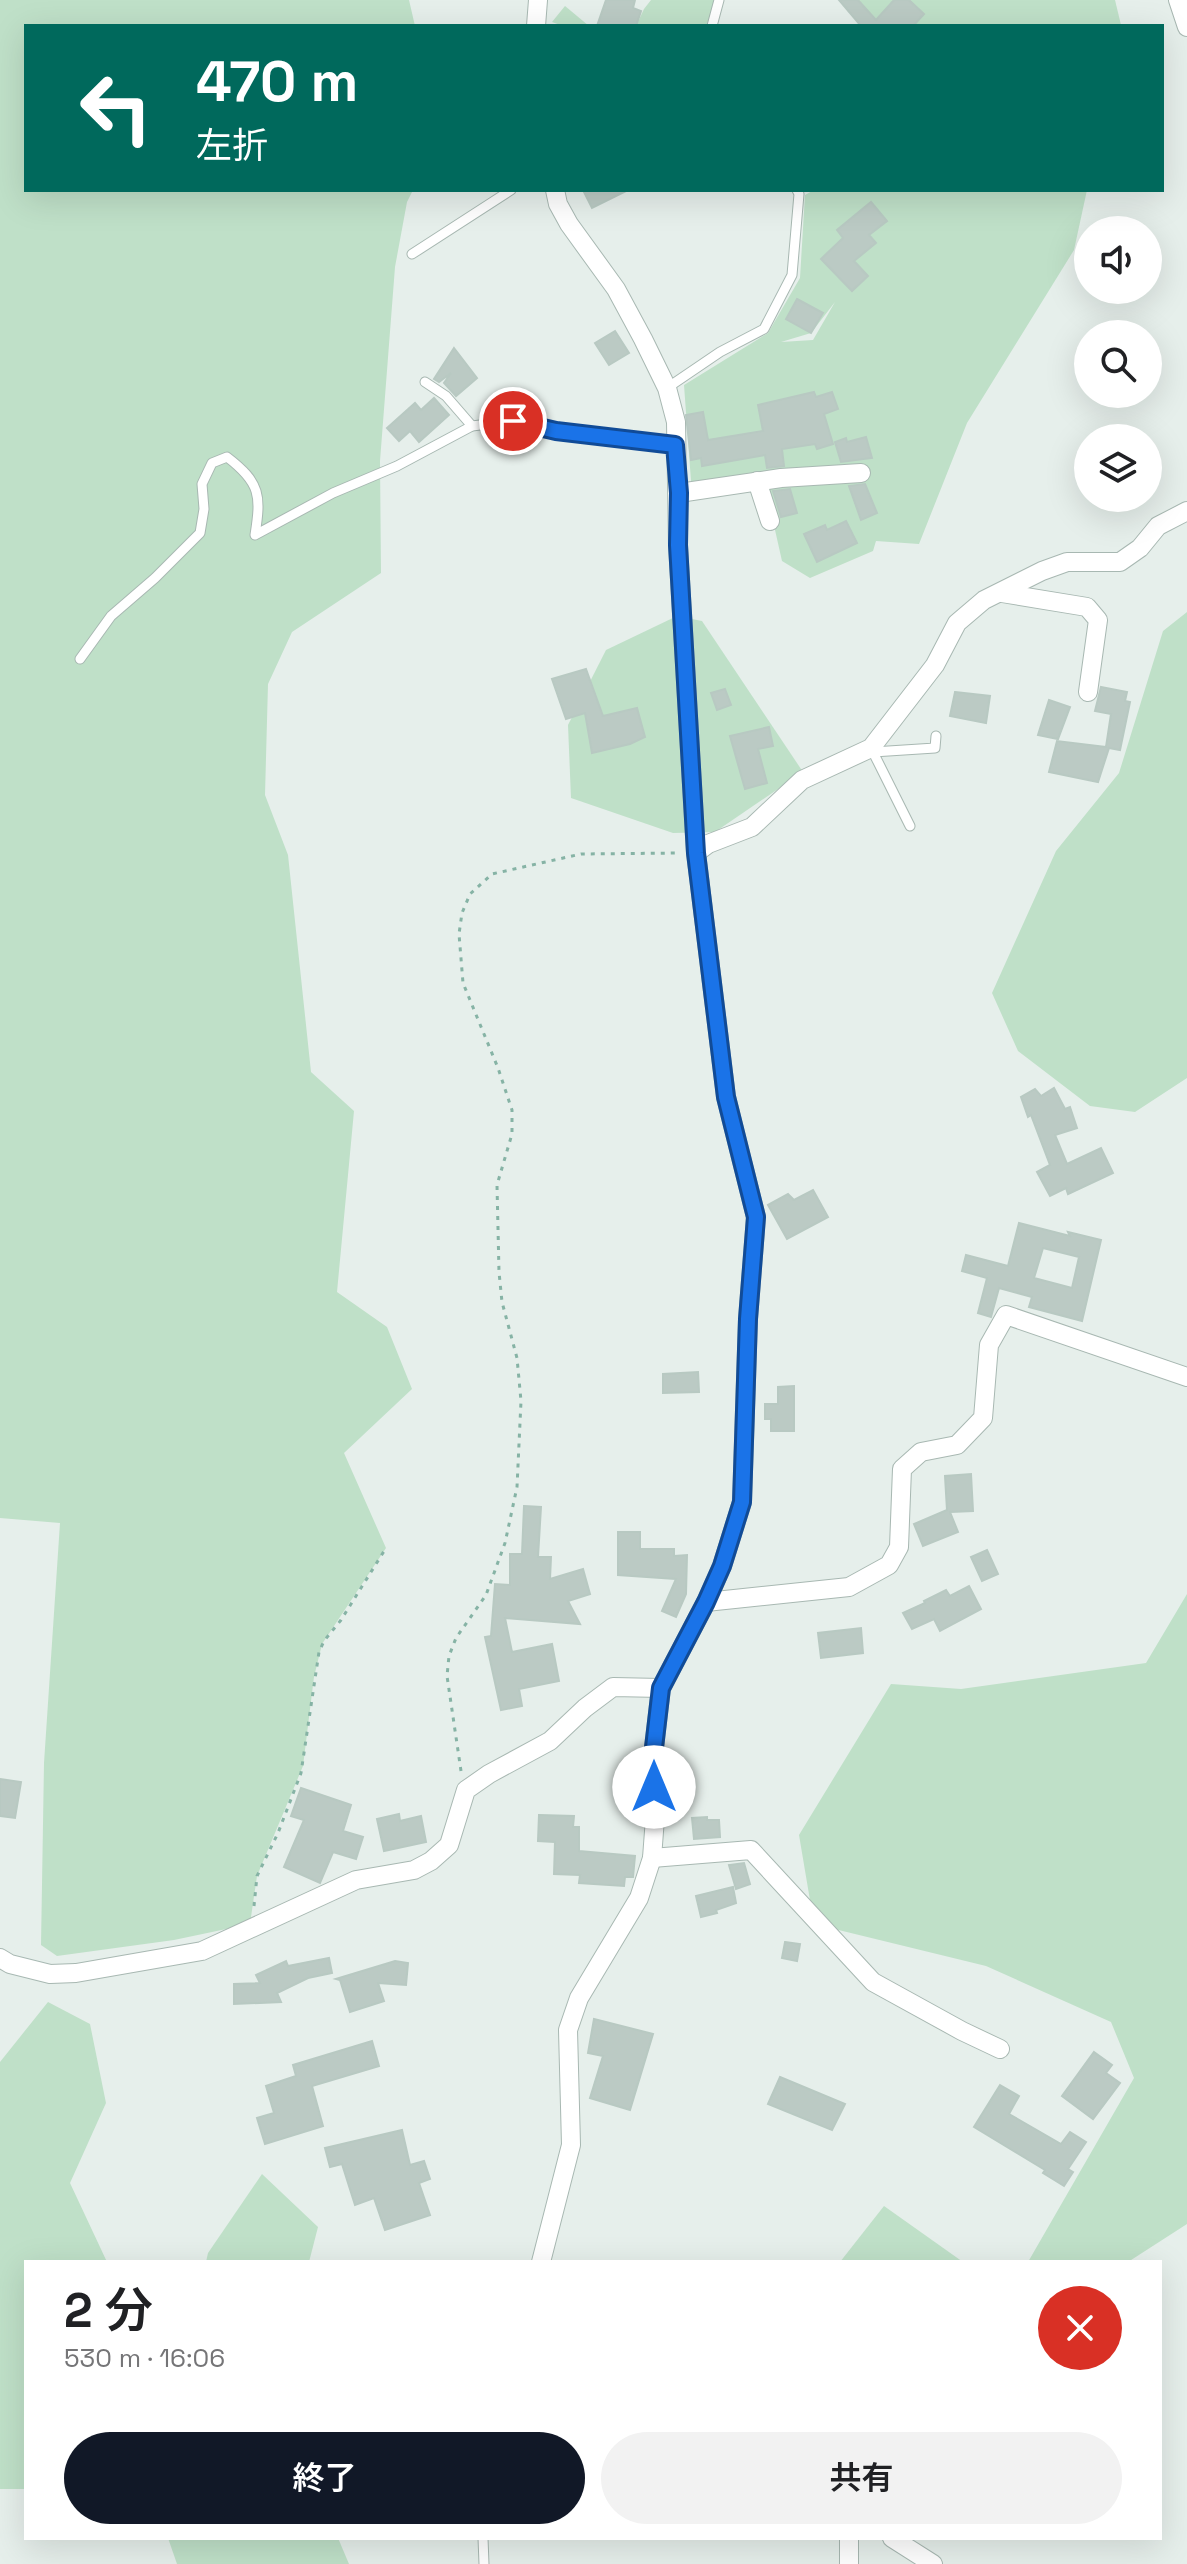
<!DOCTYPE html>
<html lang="ja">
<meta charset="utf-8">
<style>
:root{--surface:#fff;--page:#f2f2f2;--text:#202124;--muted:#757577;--accent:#111827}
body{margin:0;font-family:"Space Grotesk","Noto Sans JP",sans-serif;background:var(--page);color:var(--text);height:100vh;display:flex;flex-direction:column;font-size:30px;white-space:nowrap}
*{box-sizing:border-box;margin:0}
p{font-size:26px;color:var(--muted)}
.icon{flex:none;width:44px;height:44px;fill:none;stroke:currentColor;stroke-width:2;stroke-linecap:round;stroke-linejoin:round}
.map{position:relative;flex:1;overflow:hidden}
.side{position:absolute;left:24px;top:2260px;width:1138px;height:280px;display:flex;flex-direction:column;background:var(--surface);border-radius:0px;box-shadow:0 8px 32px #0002}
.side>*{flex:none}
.hud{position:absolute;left:24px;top:24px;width:1140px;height:168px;border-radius:0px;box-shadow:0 8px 32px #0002;background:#00695c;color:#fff;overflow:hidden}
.controls{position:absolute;left:1074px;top:216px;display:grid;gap:16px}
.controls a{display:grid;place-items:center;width:88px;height:88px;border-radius:50%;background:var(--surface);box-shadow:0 8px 32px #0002;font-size:40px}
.pin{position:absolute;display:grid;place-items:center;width:68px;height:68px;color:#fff;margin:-34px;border:4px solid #fff;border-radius:50%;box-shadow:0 2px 8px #0007}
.me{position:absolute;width:88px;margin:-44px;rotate:0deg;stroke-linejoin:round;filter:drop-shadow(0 0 6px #0008)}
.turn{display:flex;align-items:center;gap:28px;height:168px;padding:0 40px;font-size:36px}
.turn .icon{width:104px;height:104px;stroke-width:2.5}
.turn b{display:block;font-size:56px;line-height:68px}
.round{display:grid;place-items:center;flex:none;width:84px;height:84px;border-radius:42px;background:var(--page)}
.overview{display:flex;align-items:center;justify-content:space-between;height:136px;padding:0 40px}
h1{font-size:48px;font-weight:600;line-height:60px}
.action{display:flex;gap:16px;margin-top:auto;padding:16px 40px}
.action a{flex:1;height:92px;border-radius:48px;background:var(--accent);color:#fff;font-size:32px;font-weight:600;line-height:92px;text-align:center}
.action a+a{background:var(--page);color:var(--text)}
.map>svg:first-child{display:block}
.green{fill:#bfe0c8;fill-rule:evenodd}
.building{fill:#bbcac4;stroke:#b8c9c2;stroke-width:2;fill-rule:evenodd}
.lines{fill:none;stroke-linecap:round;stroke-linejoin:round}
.service-casing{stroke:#a8b8b2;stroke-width:11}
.minor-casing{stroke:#a8b8b2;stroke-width:20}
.path{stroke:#86b3a5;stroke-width:3;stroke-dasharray:4 6;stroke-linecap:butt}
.service{stroke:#fff;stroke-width:9}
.minor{stroke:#fff;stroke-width:18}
.route-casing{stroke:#114b97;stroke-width:20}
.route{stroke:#1a73e8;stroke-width:14}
</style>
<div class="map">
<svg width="1187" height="2564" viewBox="0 0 1187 2564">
<rect width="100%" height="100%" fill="#e6efeb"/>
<g class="green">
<path d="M0 0H409L415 26H26V190H413L407 202 395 267 380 461 381 573 292 632 268 684 265 795 288 855 311 1072 354 1111 337 1292 387 1327 412 1389 344 1453 386 1548 322 1644 314 1677 303 1766 257 1876 250 1924 174 1940 57 1956 41 1945 44 1763 60 1523 0 1518Z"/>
<path d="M651 0H716L706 26H636L644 9Z"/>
<path d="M852 0H1115L1121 25 879 26Z"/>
<path d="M565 6 589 26H563L552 22Z"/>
<path d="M814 190H1087L1074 250 967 423 919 544 876 541 873 551 810 578 782 561 764 481H691L684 385 768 333 800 278 805 195ZM835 302 813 340 781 342 811 333Z"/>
<path d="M1187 612V1078L1135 1112 1090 1106 1018 1051 992 993 1056 851 1119 773 1163 631Z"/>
<path d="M677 616 702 621 803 772 715 832 673 833 571 798 568 725 606 650Z"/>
<path d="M1187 1594V2224L1128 2262H1028L1134 2078 1111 2022 986 1966 814 1924 799 1835 891 1684 961 1689 1146 1663Z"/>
<path d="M48 2002 90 2024 106 2103 70 2183 107 2262H26V2489H0V2062Z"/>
<path d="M262 2174 318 2227 309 2262H206L208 2253Z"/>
<path d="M884 2206 963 2262H840Z"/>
<path d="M168 2538H338L349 2564H177Z"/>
</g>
<g class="building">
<path d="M606 0H635L633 8 641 11 636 26H597Z"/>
<path d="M839 0H858L876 20 894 0H909L924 14 913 26H861Z"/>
<path d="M583 190H628L592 208Z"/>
<path d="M871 202 887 221 869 235 876 243 854 261 868 276 852 291 821 259 843 238 837 230Z"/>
<path d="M797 299 823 313 811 333 786 319Z"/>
<path d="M615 331 629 353 609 365 595 343Z"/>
<path d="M454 348 477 378 456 396 444 383 451 373 439 382 434 379Z"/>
<path d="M814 392 816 397 832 392 838 409 824 414 833 444 817 449 815 444 782 449 784 466 767 468 765 455 702 466 701 458 691 460 686 415 703 412 708 440 763 431 758 405Z"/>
<path d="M434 398 449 415 419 442 410 431 399 441 387 428 415 403 421 410Z"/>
<path d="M866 437 872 458 841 462 835 442 846 438 847 442Z"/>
<path d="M865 484 877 513 861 520 849 486Z"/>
<path d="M790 489 797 513 781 517 773 491Z"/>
<path d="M846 521 857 543 817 562 804 534 825 525 827 530Z"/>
<path d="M586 669 603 716 637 708 645 737 630 744 592 753 585 713 566 719 552 679Z"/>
<path d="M1101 687 1127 692 1125 701 1130 702 1120 750 1109 748 1098 782 1049 772 1057 741 1106 747 1111 714 1095 711Z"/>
<path d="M725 689 731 705 717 710 711 693Z"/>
<path d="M955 692 990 696 986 723 950 716Z"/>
<path d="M1049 700 1070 707 1058 739 1038 735Z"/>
<path d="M769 727 773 746 758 749 767 783 745 789 730 736Z"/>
<path d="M1054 1088 1065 1109 1070 1107 1077 1128 1055 1135 1067 1164 1101 1148 1113 1173 1068 1194 1066 1188 1050 1196 1037 1172 1050 1165 1031 1115 1028 1117 1021 1097 1035 1089 1041 1096Z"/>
<path d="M813 1190 828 1217 787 1239 768 1205 788 1194 794 1200Z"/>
<path d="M1019 1223 1070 1236 1068 1232 1101 1240 1082 1321 1029 1307 1032 1297 999 1288 991 1317 978 1313 987 1278 962 1271 966 1255 1008 1266ZM1043 1248 1079 1257 1072 1288 1034 1278Z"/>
<path d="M698 1372 699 1392 663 1393V1374Z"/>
<path d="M794 1386V1431H771V1419H765V1404H778V1387Z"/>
<path d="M971 1474 973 1511 950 1512 958 1532 923 1546 914 1524 947 1510 945 1476Z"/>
<path d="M524 1506 541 1507 538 1557H551L550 1579 583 1569 590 1594 568 1601 580 1624 505 1618 512 1652 552 1644 559 1681 519 1689 522 1706 501 1710 485 1637 491 1636 495 1584 510 1585V1554H522Z"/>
<path d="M618 1532H640V1549H674V1556L687 1555 686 1594 676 1617 662 1611 676 1579 618 1575Z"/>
<path d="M987 1550 998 1574 982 1581 971 1557Z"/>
<path d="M969 1586 981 1609 940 1631 934 1619 912 1629 903 1613 925 1603 924 1601 946 1590 950 1596Z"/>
<path d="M861 1628 863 1653 821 1658 818 1633Z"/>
<path d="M0 1779 21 1782 15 1818 0 1816Z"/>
<path d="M301 1788 351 1805 343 1831 363 1837 356 1859 333 1852 320 1883 284 1867 304 1820 291 1816Z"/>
<path d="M399 1814 400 1821 421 1816 426 1842 384 1851 377 1819Z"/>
<path d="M539 1815 574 1816 573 1827H579V1851L635 1856 633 1877H625L624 1886 579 1883 580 1875 554 1874 555 1842 538 1841Z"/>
<path d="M707 1817V1820H719L720 1837 694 1839 692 1818Z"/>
<path d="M744 1863 750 1884 736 1889 729 1865Z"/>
<path d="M733 1887 736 1903 716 1910 717 1913 701 1917 696 1896Z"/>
<path d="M785 1942 800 1944 797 1961 782 1958Z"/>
<path d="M329 1958 332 1973 308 1978 277 1993 281 2002 234 2004V1984L260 1983 256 1975 286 1961 288 1966Z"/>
<path d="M395 1961 408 1963 406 1985 378 1983 384 2001 350 2012 340 1980 336 1979Z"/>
<path d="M594 2019 653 2034 630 2110 590 2098 603 2056 588 2053Z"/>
<path d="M372 2041 379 2066 312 2086 323 2126 265 2144 257 2118 274 2113 266 2086 296 2076 293 2065Z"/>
<path d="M1094 2052 1112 2065 1106 2073 1120 2083 1093 2119 1062 2096Z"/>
<path d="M780 2077 845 2104 832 2130 768 2104Z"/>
<path d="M1000 2085 1019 2096 1009 2114 1061 2144 1070 2132 1086 2142 1068 2169 1073 2172 1064 2186 1043 2173 1045 2170 974 2127Z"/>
<path d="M402 2130 410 2165 424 2161 430 2179 419 2183 430 2215 385 2230 374 2198 355 2205 342 2164 330 2167 325 2148Z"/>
</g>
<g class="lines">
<defs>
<g id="service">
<path d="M712 26 719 0"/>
<path d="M412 254 511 190"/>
<path d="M425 382 446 396 472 426"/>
<path d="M667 388 720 352 764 329 792 275 799 194 797 190"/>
<path d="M80 659 111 616 155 578 200 533 204 509 202 484 212 463 227 457C261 483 261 496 255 535L333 493 397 466 472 426 513 421 556 431 675 445"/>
<path d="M871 748 910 826"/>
<path d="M873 752 935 748 936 736"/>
<path d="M483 2538 484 2564"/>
</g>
<g id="minor">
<path d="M1178 0 1187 27"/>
<path d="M536 26 538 0"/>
<path d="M757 481 770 521"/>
<path d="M679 493 781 478 861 473"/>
<path d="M1002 593 1087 607 1098 620 1088 692"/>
<path d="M696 853 708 844 752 827 802 780 871 748 935 665 957 623 984 600 1042 571 1067 562H1120L1140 548 1158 526 1187 511"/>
<path d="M706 1602 849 1587 889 1565 899 1547 902 1469 921 1452 957 1445 983 1418 989 1345 1006 1315 1187 1377"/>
<path d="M652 1858 751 1850 873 1982 962 2031 1000 2049"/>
<path d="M0 1958 10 1964 50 1974 76 1973 202 1951 356 1880 414 1870 431 1861 449 1845 466 1790 489 1774 550 1741 585 1708 613 1687 661 1688"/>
<path d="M541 2262 571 2145 568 2030 579 1998 639 1898 652 1858 655 1818 653 1756 661 1688 706 1602 722 1566 742 1502 748 1319 756 1217 726 1097 696 853 678 545 676 422 667 388 643 339 616 289 569 224 558 204 555 190"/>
<path d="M849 2538V2564"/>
<path d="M892 2538 933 2564"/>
</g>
</defs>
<use href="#service" class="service-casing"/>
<use href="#minor" class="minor-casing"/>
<g class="path">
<path d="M461 1771 447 1676 449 1656 456 1638 486 1595 505 1543 517 1487 521 1401 517 1358 502 1302 499 1272 497 1185 512 1134V1110L498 1068 463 983 459 934 462 913 470 894 492 874 581 854 678 853"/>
<path d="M254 1906 257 1876 278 1833 301 1773 319 1652 324 1641 341 1620 386 1548"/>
</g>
<use href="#service" class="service"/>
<use href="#minor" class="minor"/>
</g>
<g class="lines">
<defs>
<path id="route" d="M513 421 556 431 675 445 679 493 678 545 696 853 726 1097 756 1217 748 1319 742 1502 722 1566 706 1602 661 1688 653 1756 654 1787"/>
</defs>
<use href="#route" class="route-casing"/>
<use href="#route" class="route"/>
</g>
</svg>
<div class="controls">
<a><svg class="icon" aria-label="sound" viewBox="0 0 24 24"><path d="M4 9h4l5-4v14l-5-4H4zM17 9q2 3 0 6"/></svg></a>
<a><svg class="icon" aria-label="search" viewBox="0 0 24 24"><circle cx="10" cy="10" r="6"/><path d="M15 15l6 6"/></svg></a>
<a><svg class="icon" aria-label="layers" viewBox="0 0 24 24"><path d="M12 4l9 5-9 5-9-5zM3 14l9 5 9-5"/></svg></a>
</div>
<div class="pin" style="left:513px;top:421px;background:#d93025"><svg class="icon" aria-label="arrive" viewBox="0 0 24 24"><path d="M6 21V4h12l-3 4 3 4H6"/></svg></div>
<svg class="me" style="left:654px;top:1787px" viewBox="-20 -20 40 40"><circle r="19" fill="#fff"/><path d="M0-13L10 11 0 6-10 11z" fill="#1a73e8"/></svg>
<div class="hud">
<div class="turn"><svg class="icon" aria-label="left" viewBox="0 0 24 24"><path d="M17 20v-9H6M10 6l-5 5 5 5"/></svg><div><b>470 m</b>左折</div></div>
</div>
<section class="side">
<div class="overview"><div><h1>2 分</h1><p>530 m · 16:06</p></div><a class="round" style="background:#d93025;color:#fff"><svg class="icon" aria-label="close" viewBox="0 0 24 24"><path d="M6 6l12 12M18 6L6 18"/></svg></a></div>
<div class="action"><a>終了</a><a>共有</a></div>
</section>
</div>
